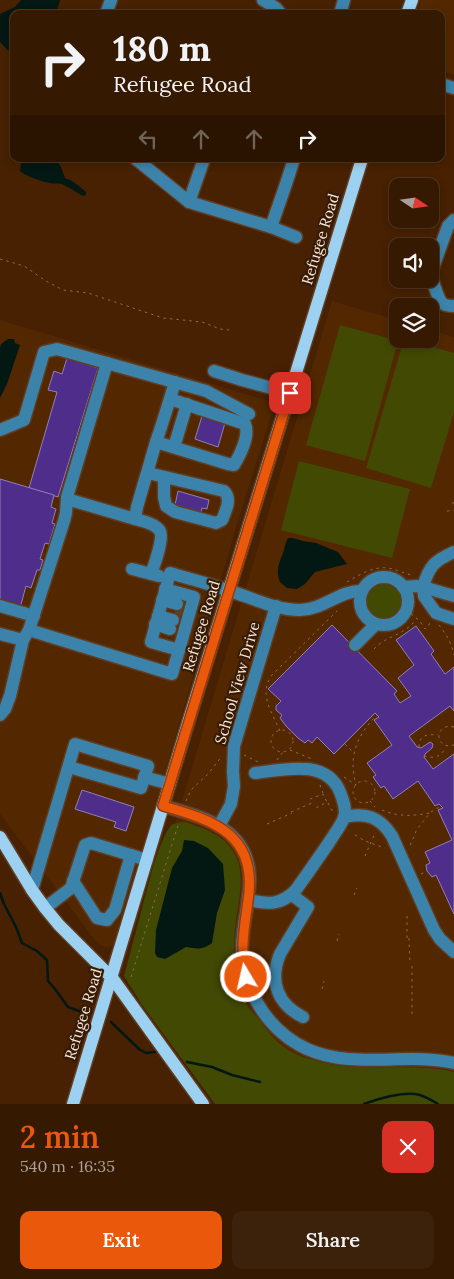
<!DOCTYPE html>
<meta charset="utf-8">
<style>
:root{--surface:#351901;--page:#3d220b;--text:#f1f3f6;--muted:#aaa099;--line:#4f3823;--accent:#ea580c}
body{margin:0;font-family:Lora,serif;background:var(--page);color:var(--text);height:100vh;display:flex;flex-direction:column;font-size:19px;white-space:nowrap}
*{box-sizing:border-box;margin:0}
p{font-size:16px;color:var(--muted)}
.icon{flex:none;width:28px;height:28px;fill:none;stroke:currentColor;stroke-width:2;stroke-linecap:round;stroke-linejoin:round}
.map{position:relative;height:1104px;overflow:hidden}
.drawer{display:flex;flex-direction:column;background:var(--surface);flex:1}
.drawer>*{flex:none}
.hud{position:absolute;left:10px;top:10px;width:435px;height:152px;border-radius:10px;box-shadow:0 2px 8px #0003,0 0 0 1px var(--line);background:#351901;color:var(--text);overflow:hidden}
.needle{width:32px;rotate:103deg}
.tools{position:absolute;left:389px;top:178px;display:grid;gap:10px}
.tools a{display:grid;place-items:center;width:50px;height:50px;border-radius:10px;background:var(--surface);box-shadow:0 2px 8px #0003,0 0 0 1px var(--line);font-size:25px}
.pin{position:absolute;display:grid;place-items:center;width:42px;height:42px;color:#fff;margin:-21px;border-radius:10px;box-shadow:0 2px 8px #0006}
.me{position:absolute;width:55px;margin:-28px;rotate:351deg;stroke-linejoin:round;filter:drop-shadow(0 0 4px #0008)}
.turn{display:flex;align-items:center;gap:18px;height:105px;padding:0 20px;font-size:22px}
.turn .icon{width:65px;height:65px;stroke-width:2.5}
.turn b{display:block;font-size:35px;line-height:42px}
.lanes{display:flex;align-items:center;height:48px;padding:0 20px;background:#0003;justify-content:center;gap:25px;direction:ltr}
.lanes .off{opacity:.35}
.round{display:grid;place-items:center;flex:none;width:52px;height:52px;border-radius:10px;background:var(--page)}
.summary{display:flex;align-items:center;justify-content:space-between;height:85px;padding:0 20px}
h1{font-size:30px;font-weight:600;line-height:38px;color:var(--accent)}
.button{display:flex;gap:10px;margin-top:auto;padding:10px 20px}
.button a{flex:1;height:58px;border-radius:10px;background:var(--accent);color:#fff;font-size:20px;font-weight:600;line-height:58px;text-align:center}
.button a+a{background:var(--page);color:var(--text)}
.map>svg:first-child{display:block}
.built{fill:#532801}
.green{fill:#424903}
.water{fill:#031813}
.lines{fill:none;stroke-linecap:round;stroke-linejoin:round}
.stream{stroke:#031813;stroke-width:2.5}
.building{fill:#4f2d8b;stroke:#8f7fbb}
.minor-tunnel{stroke:#623f22;stroke-width:12;stroke-dasharray:12 6;stroke-linecap:butt}
.minor-casing{stroke:#603d20;stroke-width:15}
.major-casing{stroke:#603d20;stroke-width:15}
.path{stroke:#8a6a52;stroke-width:1;stroke-dasharray:2.5 4;stroke-linecap:butt}
.minor{stroke:#3c83ab;stroke-width:12}
.major{stroke:#9dd1f2;stroke-width:12}
.route-casing{stroke:#983908;stroke-width:12}
.route{stroke:#ea580c;stroke-width:9}
.labels{text-anchor:middle;dominant-baseline:central;stroke-width:4.5;stroke-linejoin:round;paint-order:stroke}
.street-label{font-size:15px;fill:#fbe7db;stroke:#361b06}
</style>
<div class="map">
<svg width="454" height="1104" viewBox="0 0 454 1104">
<rect width="100%" height="100%" fill="#472101"/>
<g class="built">
<path d="M421 0H454V74L441 71V14H417Z"/>
<path d="M332 301 397 320 398 339H430V330L454 337V1104H225L130 974Z"/>
<path d="M0 320 275 403 237 524 116 941 112 946 105 947 97 943 0 814Z"/>
</g>
<g class="green">
<path d="M340 325 398 341 365 461 306 445Z"/>
<path d="M404 339 454 353V412L431 488 366 468Z"/>
<path d="M299 461 410 489 392 558 281 530Z"/>
<circle cx="384" cy="600" r="18"/>
<path d="M185 822C201 828 220 833 231 848 249 873 237 901 235 929 233 954 234 980 246 1003 249 1009 254 1014 258 1018 269 1033 278 1046 296 1054 300 1057 306 1058 310 1059 357 1075 407 1061 454 1072V1104H215L142 1005 124 976 153 867C156 858 165 829 173 824 176 823 182 822 185 822Z"/>
</g>
<g class="water">
<path d="M21 0H60L56 14H14V57L0 42V14L15 7Z"/>
<path d="M22 159H55L61 167 65 178C74 181 79 186 86 192V195L83 196C78 193 65 185 62 184 58 183 54 184 50 183 43 182 25 176 20 171Z"/>
<path d="M8 339H14L15 343 20 345 7 384 0 398V348L1 344Z"/>
<path d="M288 538H293L303 541 316 543 338 552 347 564 315 572 305 584 297 589 287 588 280 582C275 568 280 563 284 550 285 545 286 542 288 538Z"/>
<path d="M184 840 194 841 208 848 223 864 225 890 217 913 212 943C203 950 197 949 186 947L165 959 157 957 155 953 156 930 172 868 182 851Z"/>
</g>
<g class="lines">
<g class="stream">
<path d="M0 893 4 904 16 927 22 943 37 951 47 960 48 981 55 989 68 1007 87 1014"/>
<path d="M111 1022 139 1049 146 1053 155 1052"/>
<path d="M187 1062 212 1067 232 1075 260 1082"/>
<path d="M364 1104C378 1099 405 1091 420 1095 426 1097 433 1101 438 1104"/>
</g>
</g>
<g class="building">
<path d="M67 358 98 368 58 497 29 488 57 392 48 390 54 371 62 374Z"/>
<path d="M202 416 225 423 218 447 195 439Z"/>
<path d="M0 479 54 495 51 507 56 509 52 523 55 524 49 544 45 543 40 559 43 560 40 570H37L31 588 26 586 20 608 0 602Z"/>
<path d="M178 491 209 500 207 509 202 508 201 512 175 505Z"/>
<path d="M332 625 397 691 394 694 400 703 411 696 398 678 414 665 396 640 416 626 434 651 431 654 445 674 454 667V711L450 706 409 736 417 747 421 748 430 742 433 744 432 748 425 754 424 757 433 769 454 754V914L436 875 432 877 427 871 426 865 430 863 425 852 452 840 438 810 443 808 439 804 435 806 418 781 393 799 384 786 381 788 373 777 376 775 367 763 392 745 374 720 379 717 375 713 334 754 317 737 312 743 308 740 305 743 298 738 286 726 280 718 282 715 276 710V706L281 701 268 689Z"/>
<path d="M82 790 134 807 126 831 114 827 116 822 75 809Z"/>
</g>
<g class="lines">
<path class="minor-tunnel" d="M175 611 182 613"/>
<defs>
<g id="minor">
<path d="M263 0 276 8 281 14"/>
<path d="M106 14 111 0"/>
<path d="M340 14 344 0"/>
<path d="M441 84 454 88"/>
<path d="M136 159 189 202 271 227 296 237"/>
<path d="M189 202 204 159"/>
<path d="M454 220 448 226 431 273C432 279 438 299 442 303 445 306 450 306 454 306"/>
<path d="M271 227 286 184 294 159"/>
<path d="M214 371 242 380 290 393"/>
<path d="M170 399 245 424C250 435 240 455 234 465L228 464 156 442C163 422 169 402 175 382"/>
<path d="M0 430 24 420 44 352 57 349 206 391 249 414"/>
<path d="M174 447 187 404"/>
<path d="M148 473 224 491C232 499 226 510 222 520L216 523 175 512 166 506 164 497V478"/>
<path d="M67 499 135 519"/>
<path d="M132 569 159 576"/>
<path d="M151 574C154 566 164 538 160 531 155 523 142 521 135 519L137 507 156 442"/>
<circle cx="384" cy="601" r="24"/>
<path d="M403 587 416 586 423 587C429 566 434 561 454 552"/>
<path d="M165 589 194 597 179 650"/>
<path d="M454 596 423 587 424 596 436 613 454 619"/>
<path d="M162 600 177 604"/>
<path d="M0 606 34 616"/>
<path d="M158 616 173 620"/>
<path d="M155 624 170 629"/>
<path d="M29 630 172 674 179 650 151 642 170 573C190 579 210 584 230 591 252 598 276 610 300 610 325 609 340 590 362 591"/>
<path d="M0 634 23 640"/>
<path d="M355 645 376 624"/>
<path d="M0 715 5 709 10 696 23 640 29 630 64 521 66 513 67 497 107 363"/>
<path d="M144 777 170 784"/>
<path d="M163 806C187 813 218 820 235 839 260 867 246 902 243 934 237 981 264 1029 307 1049 354 1070 406 1052 454 1063"/>
<path d="M344 817C366 812 380 817 392 836L434 930 440 939 454 952"/>
<path d="M219 826 231 804 234 786 233 772 234 746 276 606"/>
<path d="M73 881 97 918 107 920 115 910 131 855"/>
<path d="M32 890 75 744 148 766 141 788 69 767"/>
<path d="M292 895 308 907 280 954C269 981 277 1004 303 1017"/>
<path d="M248 900C269 904 279 906 295 891 306 876 317 860 328 844 333 836 340 827 344 818 347 810 343 800 340 792 326 758 283 770 255 773"/>
<path d="M45 908 71 888 85 845 91 843 147 860"/>
</g>
<g id="major">
<path d="M407 14 412 0"/>
<path d="M0 837 32 890 45 908 59 925 113 979 203 1104"/>
<path d="M73 1104 188 723 362 159"/>
</g>
</defs>
<use href="#minor" class="minor-casing"/>
<use href="#major" class="major-casing"/>
<g class="path">
<path d="M0 259 24 266 46 281 63 290 88 293 163 318 202 322 220 329 229 330"/>
<path d="M452 503H454"/>
<path d="M447 511 454 510"/>
<path d="M347 582C359 575 373 566 388 568 395 569 403 573 411 575"/>
<path d="M414 601 411 613 413 616 419 620 425 629 429 625 430 622"/>
<path d="M439 625C446 634 452 644 454 655"/>
<path d="M374 649C387 635 406 635 416 619"/>
<path d="M454 727C434 722 434 751 454 745"/>
<circle cx="282" cy="741" r="11"/>
<path d="M280 731C272 712 258 694 272 675L339 609"/>
<path d="M345 744 353 752"/>
<path d="M419 747C419 735 427 734 438 735"/>
<path d="M290 750 312 759"/>
<path d="M244 755 258 762"/>
<path d="M424 756C434 759 442 757 445 747"/>
<path d="M277 760 283 752"/>
<path d="M344 777 356 785C348 756 357 735 377 715"/>
<circle cx="364" cy="792" r="11"/>
<path d="M320 785 323 793"/>
<path d="M310 799 323 794 327 802 314 809"/>
<path d="M186 801 191 790 208 774 222 756"/>
<path d="M370 801 375 807"/>
<path d="M328 803 333 812"/>
<path d="M382 810C398 817 413 816 430 813L417 829 409 848"/>
<path d="M291 812 312 803"/>
<path d="M431 812 441 806"/>
<path d="M267 824 292 813"/>
<path d="M355 835 365 841 385 848"/>
<path d="M365 856 375 833"/>
<path d="M421 874 427 871"/>
<path d="M354 895 357 888"/>
<path d="M407 938V914"/>
<path d="M409 938 410 964"/>
<path d="M337 941 339 934"/>
<path d="M131 977 179 822"/>
<path d="M322 989 324 981"/>
<path d="M412 1014V965"/>
</g>
<use href="#minor" class="minor"/>
<use href="#major" class="major"/>
</g>
<g class="lines">
<defs>
<path id="route" d="M246 977C240 948 244 930 248 901 258 836 217 821 163 806L290 393"/>
</defs>
<use href="#route" class="route-casing"/>
<use href="#route" class="route"/>
</g>
<g class="labels">
<g class="street-label">
<text transform="translate(320 239) rotate(-73)">Refugee Road</text>
<text transform="translate(201 626) rotate(-73)">Refugee Road</text>
<text transform="translate(237 683) rotate(-74)">School View Drive</text>
<text transform="translate(83 1014) rotate(-73)">Refugee Road</text>
</g>
</g>
</svg>
<div class="tools">
<a><svg class="needle" viewBox="-14 -14 28 28"><path d="M0-13l5 13h-10z" fill="#e53935"/><path d="M0 13l5-13h-10z" fill="#aaa099"/></svg></a>
<a><svg class="icon" aria-label="sound" viewBox="0 0 24 24"><path d="M4 9h4l5-4v14l-5-4H4zM17 9q2 3 0 6"/></svg></a>
<a><svg class="icon" aria-label="layers" viewBox="0 0 24 24"><path d="M12 4l9 5-9 5-9-5zM3 14l9 5 9-5"/></svg></a>
</div>
<div class="pin" style="left:290px;top:393px;background:#d93025"><svg class="icon" aria-label="arrive" viewBox="0 0 24 24"><path d="M6 21V4h12l-3 4 3 4H6"/></svg></div>
<svg class="me" style="left:246px;top:977px" viewBox="-20 -20 40 40"><circle r="17" fill="#ea580c" stroke="#fff" stroke-width="3"/><path d="M0-11L8 9 0 5-8 9z" fill="#fff"/></svg>
<div class="hud">
<div class="turn"><svg class="icon" aria-label="right" viewBox="0 0 24 24"><path d="M7 20v-9h11M14 6l5 5-5 5"/></svg><div><b>180 m</b>Refugee Road</div></div>
<div class="lanes"><svg class="icon off" aria-label="left" viewBox="0 0 24 24"><path d="M17 20v-9H6M10 6l-5 5 5 5"/></svg><svg class="icon off" aria-label="ahead" viewBox="0 0 24 24"><path d="M12 20V5M6 11l6-6 6 6"/></svg><svg class="icon off" aria-label="ahead" viewBox="0 0 24 24"><path d="M12 20V5M6 11l6-6 6 6"/></svg><svg class="icon" aria-label="right" viewBox="0 0 24 24"><path d="M7 20v-9h11M14 6l5 5-5 5"/></svg></div>
</div>
</div>
<section class="drawer">
<div class="summary"><div><h1>2 min</h1><p>540 m · 16:35</p></div><a class="round" style="background:#d93025;color:#fff"><svg class="icon" aria-label="close" viewBox="0 0 24 24"><path d="M6 6l12 12M18 6L6 18"/></svg></a></div>
<div class="button"><a>Exit</a><a>Share</a></div>
</section>
